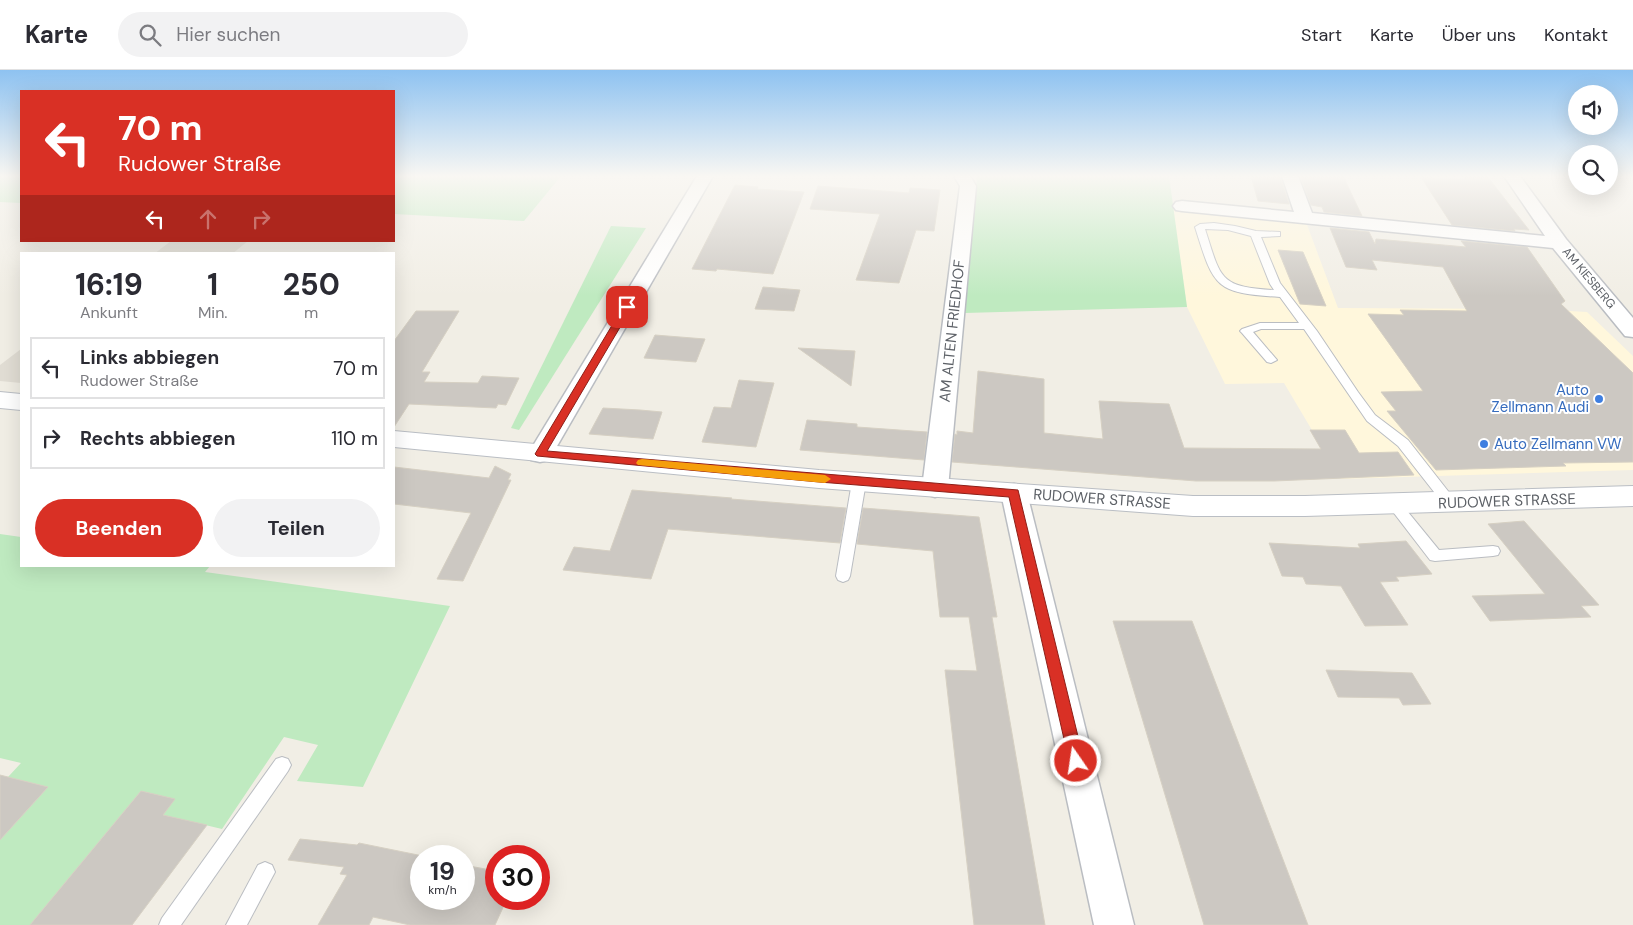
<!DOCTYPE html>
<html lang="de">
<meta charset="utf-8">
<style>
:root{--surface:#fff;--page:#f2f2f3;--text:#2b2b33;--muted:#7c7c81;--line:#e1e1e2;--accent:#d93025}
body{margin:0;font-family:"DM Sans",sans-serif;background:var(--page);color:var(--text);height:100vh;display:flex;flex-direction:column;font-size:19px;white-space:nowrap}
*{box-sizing:border-box;margin:0}
p{font-size:16px;color:var(--muted)}
.icon{flex:none;width:28px;height:28px;fill:none;stroke:currentColor;stroke-width:2;stroke-linecap:round;stroke-linejoin:round}
.map{position:relative;flex:1;overflow:hidden}
.details{position:absolute;left:20px;top:182px;width:375px;height:315px;display:flex;flex-direction:column;background:var(--surface);border-radius:0px;box-shadow:0 5px 20px #0002}
.details>*{flex:none}
.guide{position:absolute;left:20px;top:20px;width:375px;height:152px;border-radius:0px;box-shadow:0 5px 20px #0002;background:#d93025;color:#fff;overflow:hidden}
.buttons{position:absolute;left:1568px;top:15px;display:grid;gap:10px}
.buttons a{display:grid;place-items:center;width:50px;height:50px;border-radius:50%;background:var(--surface);box-shadow:0 5px 20px #0002;font-size:25px}
.speed{position:absolute;left:410px;top:775px;display:flex;gap:10px;font-size:25px;font-weight:700;text-align:center}
.speed>*{display:grid;place-content:center;width:65px;height:65px;border-radius:50%;background:var(--surface);box-shadow:0 5px 20px #0002;line-height:1}
.speed small{font-size:12px;font-weight:400}
.speed .limit{border:8px solid #d22;background:#fff;color:#111}
.pin{position:absolute;display:grid;place-items:center;width:42px;height:42px;color:#fff;margin:-21px;border-radius:10px;box-shadow:0 2px 8px #0006}
.me{position:absolute;width:55px;margin:-28px;rotate:347deg;stroke-linejoin:round;filter:drop-shadow(0 0 4px #0008)}
.turn{display:flex;align-items:center;gap:18px;height:105px;padding:0 15px;font-size:22px}
.turn .icon{width:65px;height:65px;stroke-width:2.5}
.turn b{display:block;font-size:35px;line-height:42px}
.lanes{display:flex;align-items:center;height:48px;padding:0 15px;background:#0003;justify-content:center;gap:25px;direction:ltr}
.lanes .off{opacity:.35}
.eta{display:flex;justify-content:space-evenly;align-items:center;height:85px;text-align:center}
.eta b{font-size:30px;font-weight:700;line-height:35px}
.action{display:flex;gap:10px;margin-top:auto;padding:10px 15px}
.action a{flex:1;height:58px;border-radius:30px;background:var(--accent);color:#fff;font-size:20px;font-weight:700;line-height:58px;text-align:center}
.action a+a{background:var(--page);color:var(--text)}
ul{padding:0;list-style:none}
li{display:flex;align-items:center;gap:15px;height:62px;margin:0 10px 8px;padding:0 5px;border:2px solid var(--line);border-radius:0px}
li div{flex:1}
li b{display:block;font-size:19px}
li em{font-style:normal}
header{display:flex;align-items:center;gap:30px;box-sizing:border-box;height:70px;padding:0 25px;background:var(--surface);border-bottom:1px solid var(--line)}
header strong{font-size:24px}
nav{display:flex;gap:28px;margin-inline-start:auto;font-size:18px}
.search{width:350px;height:45px;background:var(--page);display:flex;align-items:center;gap:12px;box-sizing:border-box;padding:0 18px;border-radius:28px;color:var(--muted);font-size:19px}
.map>svg:first-child{display:block}
.commercial{fill:#fff7dc}
.education{fill:#e1ddd4}
.green{fill:#bfeac0}
.building{fill:#ccc8c2;stroke:#d6d0c3}
.lines{fill:none;stroke-linecap:round;stroke-linejoin:round}
.lane-casing{stroke:#babdc2;stroke-width:2}
.street-casing{stroke:#babdc2;stroke-width:3}
.secondary-casing{stroke:#babec4;stroke-width:2}
.lane{fill:#fff;fill-rule:evenodd}
.street{fill:#fff;fill-rule:evenodd}
.secondary{fill:#fff;fill-rule:evenodd}
.route{fill:#d93025;stroke:#8d1f18}
.slow{fill:#f59e0b}
.shop-dot{fill:#3f7fe0;stroke:#fff;stroke-width:2}
.labels{text-anchor:middle;dominant-baseline:central;stroke-width:4;stroke-linejoin:round;paint-order:stroke}
.far-street-label{font-size:12px;fill:#5d6167;stroke:#fff}
.street-label{font-size:15px;fill:#5d6167;stroke:#fff}
.shop-label{font-size:15px;fill:#366cbe;stroke:#fff;text-anchor:end}
</style>
<header>
<strong>Karte</strong>
<div class="search"><svg class="icon" aria-label="search" viewBox="0 0 24 24"><circle cx="10" cy="10" r="6"/><path d="M15 15l6 6"/></svg>Hier suchen</div>
<nav><a>Start</a><a>Karte</a><a>Über uns</a><a>Kontakt</a></nav>
</header>
<div class="map">
<svg width="1633" height="855" viewBox="0 0 1633 855">
<rect width="100%" height="100%" fill="#f1eee5"/>
<path class="commercial" d="M1173 139 1306 152 1338 238 1535 239 1587 242 1633 286V400L1341 409 1284 313 1225 314 1187 237Z"/>
<g class="education">
<path d="M171 171H248L232 184H154Z"/>
<path d="M21 279V313L0 311V295Z"/>
</g>
<g class="green">
<path d="M0 106H21V133L0 132Z"/>
<path d="M394 106H561L524 151 394 144Z"/>
<path d="M977 106H1169L1187 237 965 243Z"/>
<path d="M611 156 646 158 519 360 511 358Z"/>
<path d="M0 464 21 467V496H210L205 502 450 536 363 717 297 711 318 675 284 667 222 759 163 745 174 729 141 721 30 855H0V770L48 717 8 707 21 693 0 688Z"/>
</g>
<g class="building">
<path d="M1251 106H1280L1289 134 1258 131Z"/>
<path d="M1300 106H1343L1362 146 1324 142 1322 137 1311 135Z"/>
<path d="M1464 106H1487L1529 160 1514 159 1515 161 1452 155 1421 107 1464 110Z"/>
<path d="M735 115 758 117 757 119 804 122 773 204 717 199 716 201 692 199Z"/>
<path d="M818 116 909 123 910 118 940 120 934 161 916 160 899 213 856 210 880 144 810 139Z"/>
<path d="M1330 158 1369 162 1375 174 1376 169 1466 177 1461 171 1527 177 1565 231 1561 234 1633 303V392L1563 393 1566 396 1436 400 1387 341H1396L1381 322 1423 321 1368 244 1404 245 1400 240 1467 241 1443 197 1372 190 1377 200 1346 197Z"/>
<path d="M1278 180 1303 182 1326 236 1300 234Z"/>
<path d="M763 217 800 220 794 241 755 239Z"/>
<path d="M416 241H459L422 302H430L424 312 478 313 482 306 519 308 506 335 498 334 496 338 409 334 394 357V271Z"/>
<path d="M655 265 705 269 696 292 644 288Z"/>
<path d="M798 278 855 281 851 316Z"/>
<path d="M978 301 1044 309V363L1103 369 1099 331 1169 334 1184 378 1321 379 1310 360H1345L1359 383 1398 382 1414 405 1274 411H1196L952 392 955 364 957 365V361L973 363Z"/>
<path d="M739 310 774 313 756 377 702 372 714 337 731 338Z"/>
<path d="M603 338 640 340 662 342 653 369 589 364Z"/>
<path d="M807 350 857 354V357L927 362 924 390 800 380Z"/>
<path d="M495 396 511 404 508 410H511L463 511 437 509 471 443 394 434V397L489 408Z"/>
<path d="M632 420 732 428 731 429 846 438 840 473 668 459 651 509 563 500 574 477 610 481Z"/>
<path d="M863 438 979 447 997 547H992L1045 855H974L945 600 977 601 969 547H940L933 481 857 474Z"/>
<path d="M1524 451 1599 535 1581 536 1591 547 1490 551 1472 526 1545 524 1488 454Z"/>
<path d="M1406 471 1432 504 1396 507 1399 511 1380 512 1408 555 1365 556 1341 516 1306 514 1303 507 1282 506 1269 473 1360 478 1358 474Z"/>
<path d="M1113 551H1192L1308 855H1204Z"/>
<path d="M1326 600 1412 603 1431 634 1403 635 1399 628 1338 627Z"/>
<path d="M0 705 48 717 0 770Z"/>
<path d="M141 721 175 729 163 745 207 755 132 855H30Z"/>
<path d="M300 769 357 775 359 773 423 786H421V829H464V795L496 801V829H506V831L495 855H410L373 847 369 855H318L347 805 340 804 344 797 288 790Z"/>
</g>
<g class="lines">
<defs>
<g id="lane">
<path d="M1214 153 1235 156 1256 161 1280 162V166L1261 167 1280 213 1317 261 1358 322 1375 345 1408 370 1455 430 1457 433 1455 436H1445L1398 376 1367 351 1304 259H1261L1253 262 1277 290 1271 293 1267 292 1242 263 1240 261 1242 259 1260 253H1299L1280 227C1215 223 1214 218 1195 157L1200 154ZM1205 159 1228 160 1251 166 1270 214 1274 220C1219 217 1221 209 1205 159Z"/>
<path d="M859 407 864 409 866 412 850 506 848 510 843 512 838 510 836 506 852 412 854 409Z"/>
<path d="M1394 429 1399 431 1439 480 1493 476 1498 477 1500 481 1498 485 1493 486 1435 491 1430 490 1387 434 1389 431Z"/>
<path d="M282 687 288 689 291 695 288 701 181 855H159L162 848 276 689Z"/>
<path d="M265 792 272 795 275 802 247 855H226L258 795Z"/>
</g>
<g id="street">
<path d="M697 106H713L549 390 540 392 531 390 528 384Z"/>
<path d="M954 106H970L976 116 948 418 944 424 935 427 926 424 922 418 960 116Z"/>
<path d="M1282 106H1298L1312 143 1545 166 1504 106H1520L1566 169 1633 248V267L1625 266 1553 178 1182 141 1176 140 1173 136 1176 132 1182 131 1294 142Z"/>
<path d="M1014 414 1023 417 1027 423 1134 855H1094L1001 423 1005 417Z"/>
</g>
<g id="secondary">
<path d="M0 322 21 324V340L0 338Z"/>
<path d="M394 361 819 400 1193 426H1305L1633 416V436L1305 446H1193L819 418 394 377Z"/>
</g>
</defs>
<use href="#lane" class="lane-casing"/>
<use href="#street" class="street-casing"/>
<use href="#secondary" class="secondary-casing"/>
<use href="#lane" class="lane"/>
<use href="#street" class="street"/>
<use href="#secondary" class="secondary"/>
</g>
<linearGradient id="sky" x2="0" y2="1"><stop stop-color="#8ec2f1"/><stop offset="0.47" stop-color="#f9f7f3"/><stop offset="1" stop-color="#f9f7f3" stop-opacity="0"/></linearGradient>
<rect width="1633" height="226" fill="url(#sky)"/>
<path class="route" d="M627 234 632 237 547 381 1018 420 1084 691 1082 696 1076 698 1071 696 1069 691 1009 427 819 412 537 386 535 384 623 237Z"/>
<path class="slow" d="M642 389 825 405 831 409 825 413 638 395 636 393 638 390Z"/>
<g class="shop-dot">
<circle cx="1599" cy="329" r="5"/>
<circle cx="1484" cy="374" r="5"/>
</g>
<g class="labels">
<g class="far-street-label">
<text transform="translate(1589 208) rotate(50)">AM KIESBERG</text>
</g>
<g class="street-label">
<text transform="translate(952 261) rotate(-84)">AM ALTEN FRIEDHOF</text>
<text transform="translate(1102 429) rotate(4)">RUDOWER STRASSE</text>
<text transform="translate(1507 431) rotate(-2)">RUDOWER STRASSE</text>
</g>
<g class="shop-label">
<text x="1589" y="320">Auto<tspan x="1589" dy="17">Zellmann Audi</tspan></text>
<text x="1494" y="374" text-anchor="start">Auto Zellmann VW</text>
</g>
</g>
</svg>
<div class="buttons">
<a><svg class="icon" aria-label="sound" viewBox="0 0 24 24"><path d="M4 9h4l5-4v14l-5-4H4zM17 9q2 3 0 6"/></svg></a>
<a><svg class="icon" aria-label="search" viewBox="0 0 24 24"><circle cx="10" cy="10" r="6"/><path d="M15 15l6 6"/></svg></a>
</div>
<div class="speed"><div>19<small>km/h</small></div><div class="limit">30</div></div>
<div class="pin" style="left:627px;top:237px;background:#d93025"><svg class="icon" aria-label="arrive" viewBox="0 0 24 24"><path d="M6 21V4h12l-3 4 3 4H6"/></svg></div>
<svg class="me" style="left:1076px;top:691px" viewBox="-20 -20 40 40"><circle r="17" fill="#d93025" stroke="#fff" stroke-width="3"/><path d="M0-11L8 9 0 5-8 9z" fill="#fff"/></svg>
<div class="guide">
<div class="turn"><svg class="icon" aria-label="left" viewBox="0 0 24 24"><path d="M17 20v-9H6M10 6l-5 5 5 5"/></svg><div><b>70 m</b>Rudower Straße</div></div>
<div class="lanes"><svg class="icon" aria-label="left" viewBox="0 0 24 24"><path d="M17 20v-9H6M10 6l-5 5 5 5"/></svg><svg class="icon off" aria-label="ahead" viewBox="0 0 24 24"><path d="M12 20V5M6 11l6-6 6 6"/></svg><svg class="icon off" aria-label="right" viewBox="0 0 24 24"><path d="M7 20v-9h11M14 6l5 5-5 5"/></svg></div>
</div>
<section class="details">
<div class="eta">
<div><b>16:19</b><p>Ankunft</p></div>
<div><b>1</b><p>Min.</p></div>
<div><b>250</b><p>m</p></div>
</div>
<ul>
<li><svg class="icon" aria-label="left" viewBox="0 0 24 24"><path d="M17 20v-9H6M10 6l-5 5 5 5"/></svg><div><b>Links abbiegen</b><p>Rudower Straße</p></div><em>70 m</em></li>
<li><svg class="icon" aria-label="right" viewBox="0 0 24 24"><path d="M7 20v-9h11M14 6l5 5-5 5"/></svg><div><b>Rechts abbiegen</b></div><em>110 m</em></li>
</ul>
<div class="action"><a>Beenden</a><a>Teilen</a></div>
</section>
</div>
